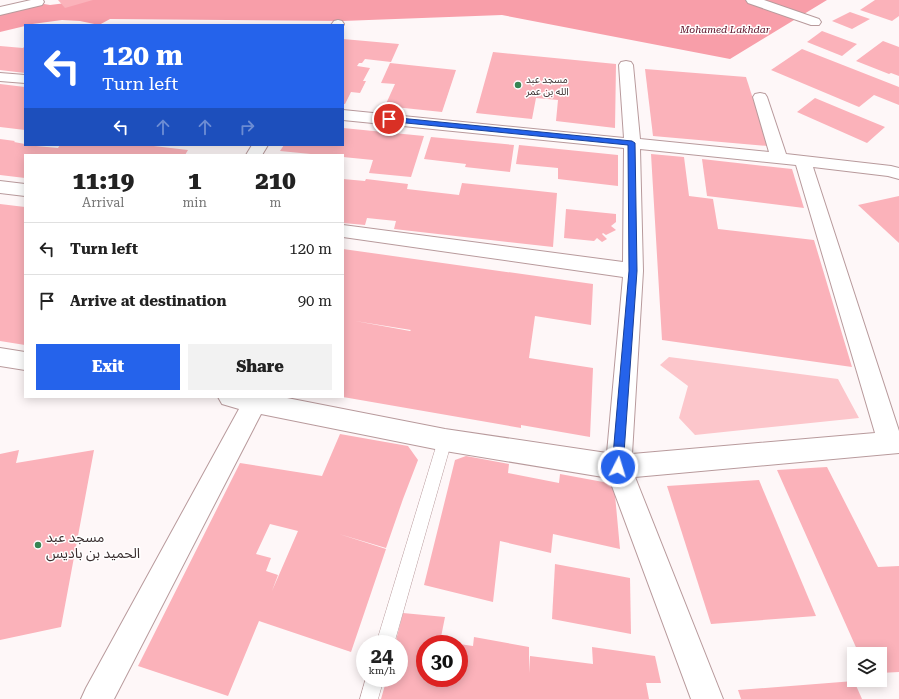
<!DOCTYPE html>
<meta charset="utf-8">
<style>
:root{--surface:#fff;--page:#f2f2f2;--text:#222;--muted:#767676;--line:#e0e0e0;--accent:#2563eb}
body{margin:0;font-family:"Roboto Serif","Noto Sans Arabic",serif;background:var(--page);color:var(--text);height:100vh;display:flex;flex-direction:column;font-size:15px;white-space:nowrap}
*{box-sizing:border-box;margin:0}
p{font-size:13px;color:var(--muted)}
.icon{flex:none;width:22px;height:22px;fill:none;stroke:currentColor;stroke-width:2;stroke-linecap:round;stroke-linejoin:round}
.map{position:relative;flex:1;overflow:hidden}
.details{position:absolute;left:24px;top:154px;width:320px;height:244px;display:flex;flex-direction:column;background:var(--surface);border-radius:0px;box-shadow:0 2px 10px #0003}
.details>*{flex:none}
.guide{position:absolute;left:24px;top:24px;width:320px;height:122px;border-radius:0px;box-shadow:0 2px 10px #0003;background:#2563eb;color:#fff;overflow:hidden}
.controls{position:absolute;left:847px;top:647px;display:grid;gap:8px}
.controls a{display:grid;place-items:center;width:40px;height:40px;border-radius:0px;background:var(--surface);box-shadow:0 2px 10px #0003;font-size:20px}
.speed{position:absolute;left:356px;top:635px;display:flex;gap:8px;font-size:20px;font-weight:700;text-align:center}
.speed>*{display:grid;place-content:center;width:52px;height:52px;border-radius:50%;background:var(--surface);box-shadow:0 2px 10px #0003;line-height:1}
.speed small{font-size:10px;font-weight:400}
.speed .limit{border:6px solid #d22;background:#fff;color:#111}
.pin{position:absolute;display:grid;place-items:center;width:34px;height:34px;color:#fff;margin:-17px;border:2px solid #fff;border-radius:50%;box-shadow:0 1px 4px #0007}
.me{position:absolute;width:44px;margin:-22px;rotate:5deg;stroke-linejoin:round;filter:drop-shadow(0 0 3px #0008)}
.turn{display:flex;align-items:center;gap:14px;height:84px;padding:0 12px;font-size:18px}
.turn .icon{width:52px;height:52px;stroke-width:2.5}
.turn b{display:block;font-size:28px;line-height:34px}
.lanes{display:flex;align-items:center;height:38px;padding:0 12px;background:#0003;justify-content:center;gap:20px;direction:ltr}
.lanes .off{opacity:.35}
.eta{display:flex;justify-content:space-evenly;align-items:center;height:68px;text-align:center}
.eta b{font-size:24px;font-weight:800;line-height:28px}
.cta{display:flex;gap:8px;margin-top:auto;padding:8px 12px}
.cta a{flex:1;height:46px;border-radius:0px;background:var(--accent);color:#fff;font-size:16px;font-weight:800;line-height:46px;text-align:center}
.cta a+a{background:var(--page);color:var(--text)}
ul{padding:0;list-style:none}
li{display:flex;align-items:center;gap:12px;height:52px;padding:0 12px;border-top:1px solid var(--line)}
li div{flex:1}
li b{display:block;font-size:15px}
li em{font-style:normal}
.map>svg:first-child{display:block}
.green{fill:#fcc6cb}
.forest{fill:#f89ea9}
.building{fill:#fbb2ba;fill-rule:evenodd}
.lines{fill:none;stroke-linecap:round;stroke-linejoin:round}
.lane-casing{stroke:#b89a9c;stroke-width:1}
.street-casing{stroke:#b89a9c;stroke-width:2}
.lane{fill:#fff;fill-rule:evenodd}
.street{fill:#fff;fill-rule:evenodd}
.route{fill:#2563eb;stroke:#184099}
.poi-dot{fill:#378453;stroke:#fff;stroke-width:1.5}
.labels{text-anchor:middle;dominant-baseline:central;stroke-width:3;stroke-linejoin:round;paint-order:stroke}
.far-park-label{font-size:10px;font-style:italic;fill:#56061d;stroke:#fff}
.far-poi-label{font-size:10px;fill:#3a2e2f;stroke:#fff;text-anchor:start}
.near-poi-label{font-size:14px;fill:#3a2e2f;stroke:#fff;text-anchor:start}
</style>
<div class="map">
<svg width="899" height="699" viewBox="0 0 899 699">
<rect width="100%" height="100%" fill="#fef7f8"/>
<path class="green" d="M669 357 838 379 859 418 695 435 679 418 688 386 660 365Z"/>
<path class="forest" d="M90 0H827L730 59 502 15 342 21 110 19 99 25 80 21 62 20 25 25V26L0 32V14L44 4 50 5Z"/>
<g class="building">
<path d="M58 0H93L65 8Z"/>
<path d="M875 0H899V16L892 21 860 10Z"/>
<path d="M850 12 870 19 852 29 832 21Z"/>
<path d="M822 31 857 44 842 56 807 42Z"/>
<path d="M343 39 399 44 391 62 365 59 362 63H359L357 66 370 68 363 81H366L360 93 351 92 345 104H343Z"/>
<path d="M883 41 899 47V76L891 73 889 74 856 61Z"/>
<path d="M0 46 23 48 25 46V73L0 70Z"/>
<path d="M802 49 899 87V105L874 95 859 107 771 70Z"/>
<path d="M493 52 616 64 615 128 556 121 558 100 536 98 532 119 476 113Z"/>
<path d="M390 63 456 70 442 112 385 106 395 84 381 83Z"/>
<path d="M645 69 746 77 768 146 653 136Z"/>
<path d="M0 84 25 87V130L0 127Z"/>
<path d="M815 98 851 113 885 127 867 143 797 112Z"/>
<path d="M343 128 424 136 411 177 369 173 373 160 343 157V155H321L280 151 284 145H343Z"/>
<path d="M431 137 514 145 510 172 465 167 466 164 424 159Z"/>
<path d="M0 139 15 141 14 142 25 144V145L58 148 60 145H145L188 150 185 155H25V178L0 175Z"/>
<path d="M519 145 618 155V186L558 179V168L516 164Z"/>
<path d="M651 154 684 157 689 196 713 199 718 229 814 240 852 367 662 340Z"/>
<path d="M702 159 792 169 804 208 707 196Z"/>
<path d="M343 179 365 181 366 179 408 184 407 189 459 195 462 183 557 193 553 247 394 229 396 221 367 218 365 225 343 223Z"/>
<path d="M899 196V243L858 205Z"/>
<path d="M0 204 25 207V345L0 341Z"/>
<path d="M566 209 616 214V222L611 226 616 230 606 235 603 233 602 234 607 239 602 242 597 238 594 241 564 238Z"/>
<path d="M343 249 593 284 591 325 535 316 529 358 593 368 590 437 521 425V428L343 397ZM355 321 411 330 410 331Z"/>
<path d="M340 434 408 446 418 460 403 499 386 548 339 534 386 549 351 652 259 621 228 696 138 666 240 463 322 476ZM270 524 298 531 272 591 278 575 266 571 271 558 256 554Z"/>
<path d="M19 450 16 463 94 450 61 627 0 640V454Z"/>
<path d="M466 456 509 464 508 473 559 483 560 474 614 484 620 549 553 534 551 553 500 541 493 602 424 585 455 460Z"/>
<path d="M827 467 878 567 899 566V672L880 673V654H859L777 470Z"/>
<path d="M759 480 816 616 711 624 667 486Z"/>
<path d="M555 564 630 578 631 634 552 619Z"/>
<path d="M403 613 445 617 440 642 448 644H425V678H459V644L473 646 474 637 529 647V673L530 656 593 664 592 647 655 656 661 683H646L649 699H381L387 678H399V644H395Z"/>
<path d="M854 681 862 699H741L738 690Z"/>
</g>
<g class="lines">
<defs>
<g id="lane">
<path d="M445 433 450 435 452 440 394 644H376L438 440 440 435Z"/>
<path d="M366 678H384L378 699H360Z"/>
</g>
<g id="street">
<path d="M31 0H43L44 2 42 5 0 15V7Z"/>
<path d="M746 0H764L819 19 821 22 819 25H811L748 3Z"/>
<path d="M338 20 342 21 344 24 343 26 331 25 334 21Z"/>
<path d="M626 61 631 62 633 65 640 139 769 152 753 97 755 94 760 93 765 94 767 97 786 154 891 166 899 168V179L888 176 813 167 899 431V453L635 477 723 699H691L609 478 445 451 261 414 114 699H81L86 688 239 409 222 404 218 397H282L445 429 607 453 623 277 343 237V225L623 262 624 148 343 120V110L624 138 619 65 621 62ZM640 149 796 165 875 433 632 454 643 271Z"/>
<path d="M0 73 25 75V83L0 81Z"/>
<path d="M252 145H268L262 155H246Z"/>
<path d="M0 181 25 184V196L0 193Z"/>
<path d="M0 348 25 352V370L0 366Z"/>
</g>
</defs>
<use href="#lane" class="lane-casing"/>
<use href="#street" class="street-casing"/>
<use href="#lane" class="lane"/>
<use href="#street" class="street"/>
</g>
<path class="route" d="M389 117 632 141 635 143 637 271 623 467 621 470 618 472 614 470 612 467 629 271 628 145 386 121 385 119Z"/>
<g class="poi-dot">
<circle cx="518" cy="85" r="4"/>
<circle cx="38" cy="545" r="4"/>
</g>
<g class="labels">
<g class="far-park-label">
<text x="725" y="29">Mohamed Lakhdar</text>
</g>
<g class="far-poi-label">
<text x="526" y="79">مسجد عبد<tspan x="526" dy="12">الله بن عمر</tspan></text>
</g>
<g class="near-poi-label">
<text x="46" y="537">مسجد عبد<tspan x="46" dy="16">الحميد بن باديس</tspan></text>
</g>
</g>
</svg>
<div class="controls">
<a><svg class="icon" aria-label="layers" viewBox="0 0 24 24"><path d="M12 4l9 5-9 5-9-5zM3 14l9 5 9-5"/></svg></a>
</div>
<div class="speed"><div>24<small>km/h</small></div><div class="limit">30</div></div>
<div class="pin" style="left:389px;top:119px;background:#d93025"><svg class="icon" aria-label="arrive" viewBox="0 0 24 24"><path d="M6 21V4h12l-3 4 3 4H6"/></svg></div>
<svg class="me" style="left:618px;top:467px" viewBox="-20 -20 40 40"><circle r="17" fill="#2563eb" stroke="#fff" stroke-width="3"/><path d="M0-11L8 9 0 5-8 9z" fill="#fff"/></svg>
<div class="guide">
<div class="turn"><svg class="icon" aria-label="left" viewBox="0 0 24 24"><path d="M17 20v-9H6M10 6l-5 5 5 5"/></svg><div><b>120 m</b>Turn left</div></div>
<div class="lanes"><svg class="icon" aria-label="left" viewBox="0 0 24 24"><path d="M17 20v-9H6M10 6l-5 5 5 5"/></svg><svg class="icon off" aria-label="ahead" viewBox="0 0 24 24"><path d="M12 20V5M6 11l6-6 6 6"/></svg><svg class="icon off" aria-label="ahead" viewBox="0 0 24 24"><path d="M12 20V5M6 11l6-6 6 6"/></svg><svg class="icon off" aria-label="right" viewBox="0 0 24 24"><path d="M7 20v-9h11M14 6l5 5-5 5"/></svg></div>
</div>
<section class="details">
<div class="eta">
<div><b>11:19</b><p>Arrival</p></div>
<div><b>1</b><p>min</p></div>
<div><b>210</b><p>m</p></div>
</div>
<ul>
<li><svg class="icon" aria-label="left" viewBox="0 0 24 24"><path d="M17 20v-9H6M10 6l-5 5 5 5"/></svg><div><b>Turn left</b></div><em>120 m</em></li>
<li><svg class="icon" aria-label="arrive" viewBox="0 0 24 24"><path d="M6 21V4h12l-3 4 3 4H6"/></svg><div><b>Arrive at destination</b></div><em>90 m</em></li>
</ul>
<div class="cta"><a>Exit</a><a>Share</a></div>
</section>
</div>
